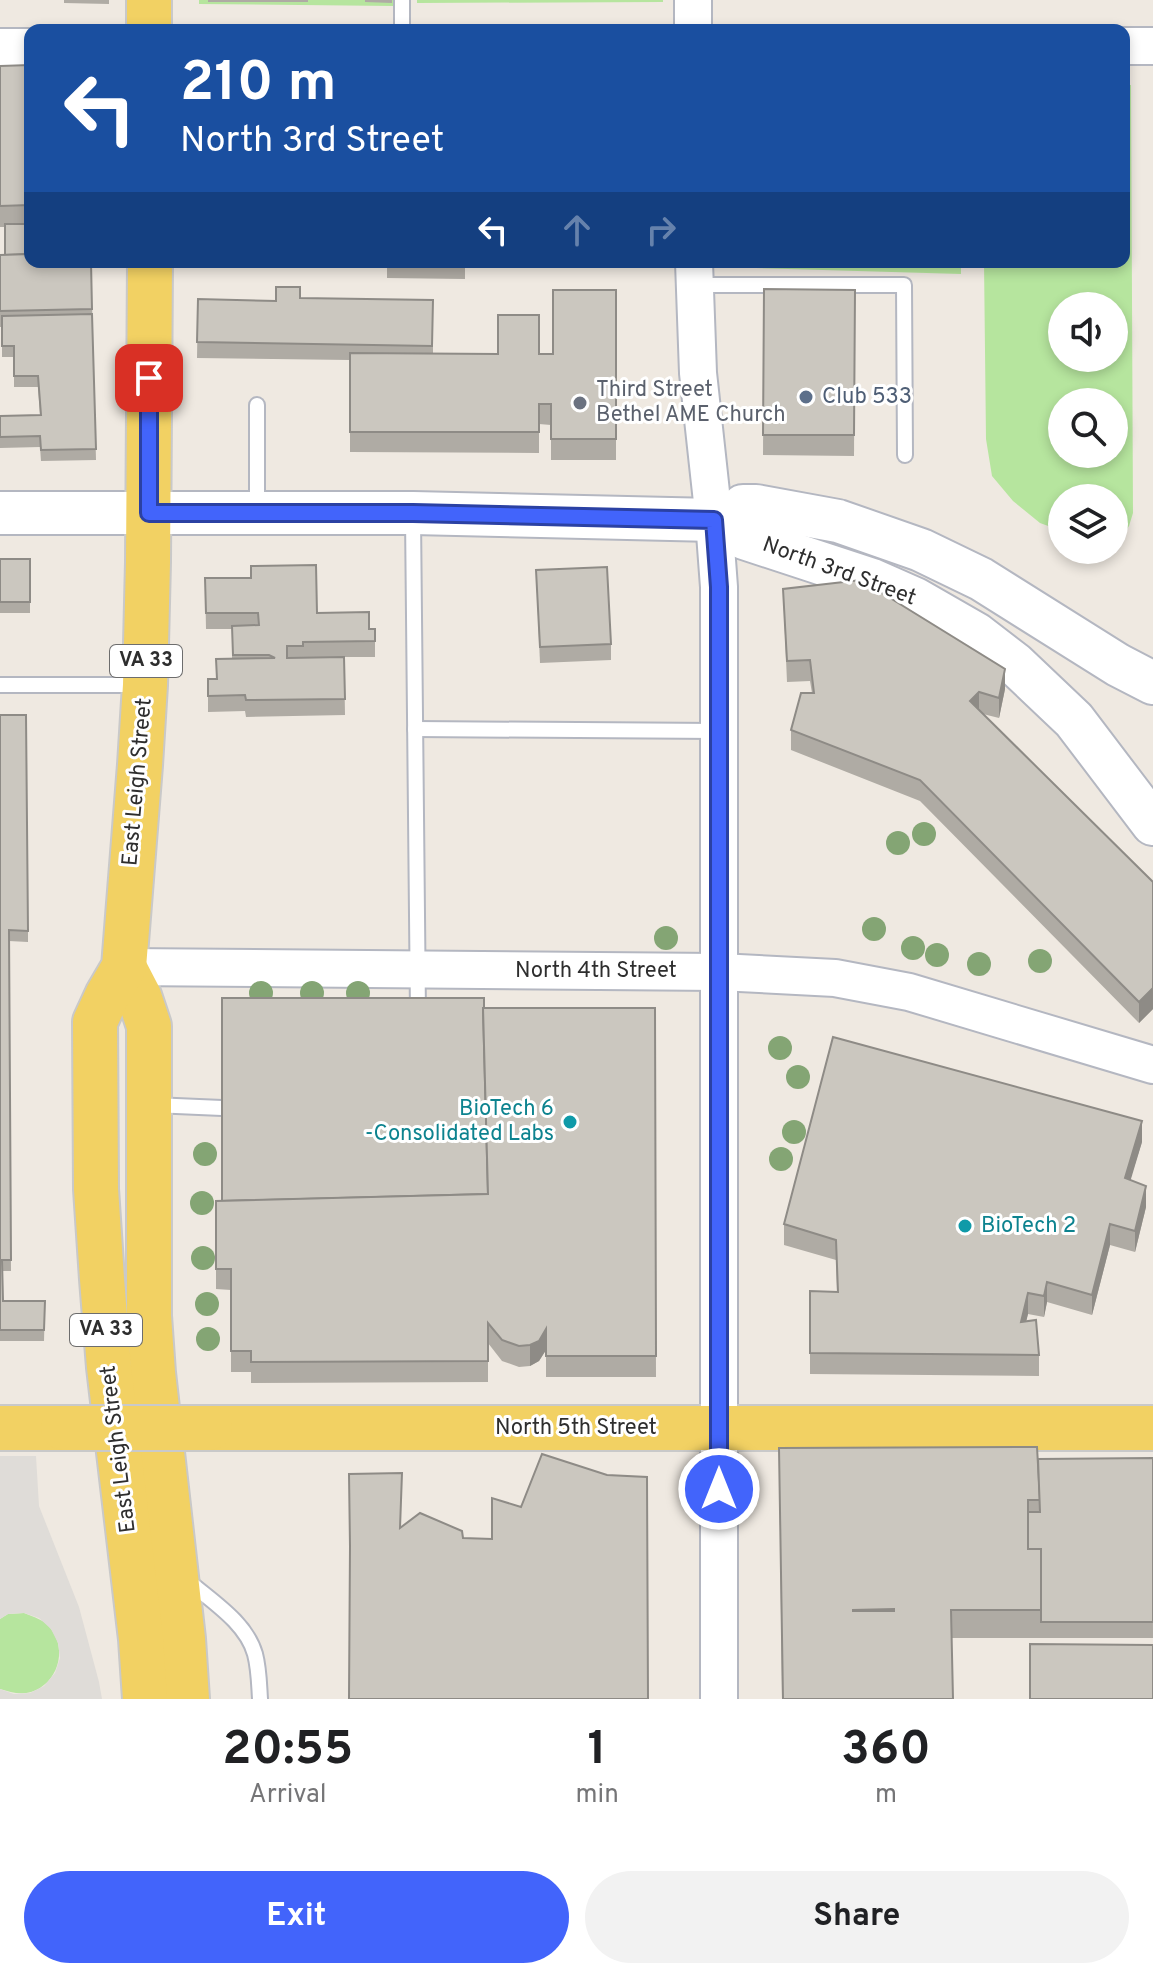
<!DOCTYPE html>
<style>
:root{--surface:#fff;--page:#f2f2f2;--text:#202124;--muted:#757577;--accent:#4264fb}
body{margin:0;font-family:Overpass,sans-serif;background:var(--page);color:var(--text);height:100vh;display:flex;flex-direction:column;font-size:30px;white-space:nowrap}
*{box-sizing:border-box;margin:0}
p{font-size:26px;color:var(--muted)}
.icon{flex:none;width:44px;height:44px;fill:none;stroke:currentColor;stroke-width:2;stroke-linecap:round;stroke-linejoin:round}
.map{position:relative;height:1699px;overflow:hidden}
.sheet{display:flex;flex-direction:column;background:var(--surface);flex:1}
.sheet>*{flex:none}
.hud{position:absolute;left:24px;top:24px;width:1106px;height:244px;border-radius:16px;box-shadow:0 4px 12px #0003;background:#1a4fa0;color:#fff;overflow:hidden}
.tools{position:absolute;left:1048px;top:292px;display:grid;gap:16px}
.tools a{display:grid;place-items:center;width:80px;height:80px;border-radius:50%;background:var(--surface);box-shadow:0 4px 12px #0003;font-size:40px}
.pin{position:absolute;display:grid;place-items:center;width:68px;height:68px;color:#fff;margin:-34px;border-radius:16px;box-shadow:0 4px 12px #0006}
.me{position:absolute;width:88px;margin:-44px;rotate:0deg;stroke-linejoin:round;filter:drop-shadow(0 0 6px #0008)}
.turn{display:flex;align-items:center;gap:28px;height:168px;padding:0 24px;font-size:36px}
.turn .icon{width:104px;height:104px;stroke-width:2.5}
.turn b{display:block;font-size:56px;line-height:68px}
.lanes{display:flex;align-items:center;height:76px;padding:0 24px;background:#0003;justify-content:center;gap:40px;direction:ltr}
.lanes .off{opacity:.35}
.eta{display:flex;justify-content:space-evenly;align-items:center;height:136px;text-align:center}
.eta b{font-size:48px;font-weight:700;line-height:56px}
.action{display:flex;gap:16px;margin-top:auto;padding:16px 24px}
.action a{flex:1;height:92px;border-radius:48px;background:var(--accent);color:#fff;font-size:32px;font-weight:700;line-height:92px;text-align:center}
.action a+a{background:var(--page);color:var(--text)}
.map>svg:first-child{display:block}
.green{fill:#b6e59e;fill-rule:evenodd}
.plaza{fill:#dfdcd8}
.lines{fill:none;stroke-linecap:round;stroke-linejoin:round}
.service-casing{stroke:#b4b7c1;stroke-width:18}
.tertiary-casing{stroke:#b4b7c1;stroke-width:40}
.secondary-casing{stroke:#b4b7c1;stroke-width:46}
.primary-casing{stroke:#c9c9c9;stroke-width:48}
.service{stroke:#fff;stroke-width:14}
.tertiary{stroke:#fff;stroke-width:36}
.secondary{stroke:#fff;stroke-width:42}
.primary{stroke:#f2d163;stroke-width:44}
.primary-bridge-casing{stroke:#c9c9c9;stroke-width:48;stroke-linecap:butt}
.primary-bridge{stroke:#f2d163;stroke-width:44}
.tree{fill:#84a574}
.wall{fill:#afaba4}
.shaded-wall{fill:#8e8b86}
.building{fill:#cbc7bf;stroke:#8e8b86;stroke-width:2;fill-rule:evenodd}
.route-casing{stroke:#2b41a3;stroke-width:20}
.route{stroke:#4264fb;stroke-width:14}
.service-dot{fill:#5c6f8a;stroke:#fff;stroke-width:3}
.worship-dot{fill:#6b7280;stroke:#fff;stroke-width:3}
.culture-dot{fill:#0f9aa8;stroke:#fff;stroke-width:3}
.labels{text-anchor:middle;dominant-baseline:central;stroke-width:6;stroke-linejoin:round;paint-order:stroke}
.shield{fill:#fff;stroke:#6d6d6d;stroke-width:2}
.shield-label{font-size:20px;font-weight:bold;fill:#2e2e2e}
.worship-label{font-size:22px;fill:#5b616d;stroke:#fff;text-anchor:start}
.service-label{font-size:22px;fill:#4e5e75;stroke:#fff;text-anchor:start}
.street-label{font-size:22px;fill:#2e2e2e;stroke:#fff}
.culture-label{font-size:22px;fill:#0d838f;stroke:#fff;text-anchor:end}
</style>
<div class="map">
<svg width="1153" height="1699" viewBox="0 0 1153 1699">
<rect width="100%" height="100%" fill="#efe9e1"/>
<g class="green">
<path d="M199 0H393V6L199 4Z"/>
<path d="M417 0H663V2L417 3Z"/>
<path d="M1124 85H1131L1133 513 1129 526 1120 539H1114V498H1062V531L1040 523 1013 501 992 476 986 439 984 262H1124ZM1062 306H1114V358H1062ZM1114 402V454H1062V402Z"/>
<path d="M722 262H961V274L722 267Z"/>
<path d="M24 1613C34 1617 45 1620 51 1629 68 1651 57 1684 31 1692 20 1695 10 1692 0 1689V1619L8 1614Z"/>
</g>
<path class="plaza" d="M0 1456H36L39 1506 79 1607 99 1682 102 1699H0V1689L14 1694 30 1693 44 1686 55 1673 60 1658 58 1643 51 1629 39 1618 24 1613 8 1614 0 1619Z"/>
<g class="lines">
<defs>
<g id="service">
<path d="M402 0V30"/>
<path d="M695 285H904L905 455"/>
<path d="M257 405V509"/>
<path d="M413 517 418 1014"/>
<path d="M0 685H141"/>
<path d="M415 729 718 731"/>
<path d="M153 1105 222 1108"/>
<path d="M187 1580C211 1601 246 1622 255 1654 259 1669 259 1684 260 1699"/>
</g>
<g id="tertiary">
<path d="M693 30V0"/>
<path d="M1124 46H1153"/>
<path d="M0 47H30"/>
<path d="M694 262 698 373 714 520 719 587V1699"/>
<path d="M124 967 719 972 835 978 909 992 1153 1065"/>
</g>
<g id="secondary">
<path d="M0 513H413L714 520 732 519 743 506H756L838 521 921 550 981 579 1118 665 1153 683"/>
<path d="M732 519 744 538 872 580 915 599 976 634 1015 664 1074 720 1153 824"/>
</g>
<g id="primary">
<path d="M149 0V30"/>
<path d="M124 967 139 996 149 1026V1316L153 1373 183 1639 187 1699"/>
<path d="M0 1428H63"/>
<path d="M210 1428H1153"/>
<path d="M145 1699 141 1639 109 1367 102 1279 96 1189 95 1022 107 996 124 967 140 765 145 685 148 562 150 262"/>
</g>
</defs>
<use href="#service" class="service-casing"/>
<use href="#tertiary" class="tertiary-casing"/>
<use href="#secondary" class="secondary-casing"/>
<use href="#primary" class="primary-casing"/>
<use href="#service" class="service"/>
<use href="#tertiary" class="tertiary"/>
<use href="#secondary" class="secondary"/>
<use href="#primary" class="primary"/>
<defs>
<path id="primary-bridge" d="M63 1428H210"/>
</defs>
<use href="#primary-bridge" class="primary-bridge-casing"/>
<use href="#primary-bridge" class="primary-bridge"/>
</g>
<g class="tree">
<circle cx="924" cy="834" r="12"/>
<circle cx="898" cy="843" r="12"/>
<circle cx="874" cy="929" r="12"/>
<circle cx="666" cy="938" r="12"/>
<circle cx="913" cy="948" r="12"/>
<circle cx="937" cy="955" r="12"/>
<circle cx="1040" cy="961" r="12"/>
<circle cx="979" cy="964" r="12"/>
<circle cx="261" cy="993" r="12"/>
<circle cx="312" cy="993" r="12"/>
<circle cx="358" cy="993" r="12"/>
<circle cx="780" cy="1048" r="12"/>
<circle cx="798" cy="1077" r="12"/>
<circle cx="794" cy="1132" r="12"/>
<circle cx="205" cy="1154" r="12"/>
<circle cx="781" cy="1159" r="12"/>
<circle cx="202" cy="1203" r="12"/>
<circle cx="203" cy="1258" r="12"/>
<circle cx="207" cy="1304" r="12"/>
<circle cx="208" cy="1339" r="12"/>
</g>
<g class="wall">
<path d="M64 0H109V4L64 3Z"/>
<rect x="208" y="0" width="100" height="2"/>
<path d="M365 0H392V3L365 2Z"/>
<path d="M30 65V262H91L96 460 41 461 40 447 0 448V416L40 415 38 387H14V357H2V327H0V255H5V227H0V66Z"/>
<path d="M387 262H465V279L387 278Z"/>
<path d="M764 289 855 290 854 456 763 455Z"/>
<path d="M616 290V460H551V425L539 424V453L350 452V360L197 358 198 299 276 301 433 300V354H553Z"/>
<rect x="0" y="559" width="30" height="54"/>
<path d="M536 570 611 644V660L540 663Z"/>
<path d="M205 578 369 629H375V657H344L345 715 246 717 245 711 208 712V679H216L232 659V629H206Z"/>
<path d="M783 589 1005 689 999 718 983 714 1153 882V1009L1139 1023 920 801 791 750V730L812 693 810 681 787 682Z"/>
<path d="M0 715 28 931V942L9 941 11 1271H3V1301H45L44 1341H0Z"/>
<path d="M484 1008H655L656 1377H546V1350L539 1361 530 1366 519 1367 502 1361 488 1343V1382L251 1383V1372H231V1290L216 1289V1201H222Z"/>
<path d="M1142 1142 1130 1180 1146 1207 1135 1252 1110 1245 1092 1315 1047 1302 1044 1317 1028 1314 1026 1321 1039 1355V1376L810 1374V1291L837 1292 836 1260 784 1245V1224Z"/>
<path d="M779 1448 1038 1459 1153 1458V1638H952L782 1699Z"/>
</g>
<g class="shaded-wall">
<path d="M1005 669V689L999 718V698Z"/>
<path d="M979 692V713L970 701Z"/>
<path d="M1153 988V1009L1139 1023V1002Z"/>
<path d="M1142 1121V1142L1125 1199V1178Z"/>
<path d="M1146 1186V1207L1135 1252V1231Z"/>
<path d="M1110 1224V1245L1092 1315V1295Z"/>
<path d="M1047 1282V1302L1044 1317V1296Z"/>
<path d="M1028 1293V1314L1021 1343V1322Z"/>
<path d="M546 1329V1350L539 1361 530 1366V1345Z"/>
</g>
<g class="building">
<path d="M30 65V205L0 206V66Z"/>
<path d="M5 224H30V254L5 255Z"/>
<path d="M30 254V262H91L92 309 0 311V255Z"/>
<path d="M276 287H300V298L433 300 432 346 197 342 198 299 276 301Z"/>
<path d="M764 289 855 290 854 435H763Z"/>
<path d="M553 290H616V439H551V404H539V432H350V353L498 354V315H539V354H553Z"/>
<path d="M92 314 96 449 41 450 40 436 0 437V416L41 415 38 376H14V346H2V316Z"/>
<rect x="0" y="559" width="30" height="43"/>
<path d="M316 565 317 613 369 612V629H375V641L303 642V646H287V658L344 657 345 699 246 700 245 695 208 696V679H217L216 659 275 658 269 655H233L232 626 259 625 258 613H206L205 578H251V566Z"/>
<path d="M607 567 611 644 540 647 536 570Z"/>
<path d="M861 580 1005 669 999 698 979 692 970 701 1153 882V988L1139 1002 920 780 791 730 801 693H814L810 660 787 661 783 589Z"/>
<path d="M0 715H26L28 931 9 930 11 1260H2L3 1301H45L44 1330H0Z"/>
<path d="M222 998H484V1008H483L488 1194 222 1201Z"/>
<path d="M483 1008H655L656 1356H546V1329L539 1341 530 1345 519 1346 502 1340 488 1323V1361L251 1362V1351H231V1269H216V1201L488 1194Z"/>
<path d="M833 1037 1142 1121 1125 1178 1146 1186 1135 1231 1110 1224 1092 1295 1047 1282 1044 1296 1028 1293 1021 1322 1036 1320 1039 1355 810 1353V1291L838 1292 836 1240 784 1224Z"/>
<path d="M1037 1447 1040 1500H1028V1549H1041V1610H951L953 1699H783L779 1448ZM894 1609V1611H853V1610Z"/>
<path d="M542 1454 607 1475 647 1477 648 1699H349L350 1546 349 1474 402 1473 400 1528 420 1513 462 1531 463 1538 492 1539V1498L521 1507Z"/>
<path d="M1153 1458V1622H1041V1549H1028V1512H1040L1038 1459Z"/>
<path d="M1030 1644 1153 1645V1699H1030Z"/>
</g>
<g class="lines">
<defs>
<path id="route" d="M149 378V513H413L714 520 719 587V1489"/>
</defs>
<use href="#route" class="route-casing"/>
<use href="#route" class="route"/>
</g>
<circle class="service-dot" cx="806" cy="397" r="8"/>
<circle class="worship-dot" cx="580" cy="403" r="8"/>
<g class="culture-dot">
<circle cx="570" cy="1122" r="8"/>
<circle cx="965" cy="1226" r="8"/>
</g>
<g class="labels">
<g class="shield">
<rect x="110" y="645" width="72" height="32" rx="6"/>
<rect x="70" y="1314" width="72" height="32" rx="6"/>
</g>
<g class="shield-label">
<text x="146" y="661">VA 33</text>
<text x="106" y="1330">VA 33</text>
</g>
<g class="worship-label">
<text x="596" y="390">Third Street<tspan x="596" dy="25">Bethel AME Church</tspan></text>
</g>
<g class="service-label">
<text x="822" y="397">Club 533</text>
</g>
<g class="street-label">
<text transform="translate(839 572) rotate(20)">North 3rd Street</text>
<text transform="translate(138 782) rotate(-85)">East Leigh Street</text>
<text x="596" y="971">North 4th Street</text>
<text x="576" y="1428">North 5th Street</text>
<text transform="translate(119 1449) rotate(-97)">East Leigh Street</text>
</g>
<g class="culture-label">
<text x="554" y="1109">BioTech 6<tspan x="554" dy="25">-Consolidated Labs</tspan></text>
<text x="981" y="1226" text-anchor="start">BioTech 2</text>
</g>
</g>
</svg>
<div class="tools">
<a><svg class="icon" aria-label="sound" viewBox="0 0 24 24"><path d="M4 9h4l5-4v14l-5-4H4zM17 9q2 3 0 6"/></svg></a>
<a><svg class="icon" aria-label="search" viewBox="0 0 24 24"><circle cx="10" cy="10" r="6"/><path d="M15 15l6 6"/></svg></a>
<a><svg class="icon" aria-label="layers" viewBox="0 0 24 24"><path d="M12 4l9 5-9 5-9-5zM3 14l9 5 9-5"/></svg></a>
</div>
<div class="pin" style="left:149px;top:378px;background:#d93025"><svg class="icon" aria-label="arrive" viewBox="0 0 24 24"><path d="M6 21V4h12l-3 4 3 4H6"/></svg></div>
<svg class="me" style="left:719px;top:1489px" viewBox="-20 -20 40 40"><circle r="17" fill="#4264fb" stroke="#fff" stroke-width="3"/><path d="M0-11L8 9 0 5-8 9z" fill="#fff"/></svg>
<div class="hud">
<div class="turn"><svg class="icon" aria-label="left" viewBox="0 0 24 24"><path d="M17 20v-9H6M10 6l-5 5 5 5"/></svg><div><b>210 m</b>North 3rd Street</div></div>
<div class="lanes"><svg class="icon" aria-label="left" viewBox="0 0 24 24"><path d="M17 20v-9H6M10 6l-5 5 5 5"/></svg><svg class="icon off" aria-label="ahead" viewBox="0 0 24 24"><path d="M12 20V5M6 11l6-6 6 6"/></svg><svg class="icon off" aria-label="right" viewBox="0 0 24 24"><path d="M7 20v-9h11M14 6l5 5-5 5"/></svg></div>
</div>
</div>
<section class="sheet">
<div class="eta">
<div><b>20:55</b><p>Arrival</p></div>
<div><b>1</b><p>min</p></div>
<div><b>360</b><p>m</p></div>
</div>
<div class="action"><a>Exit</a><a>Share</a></div>
</section>
